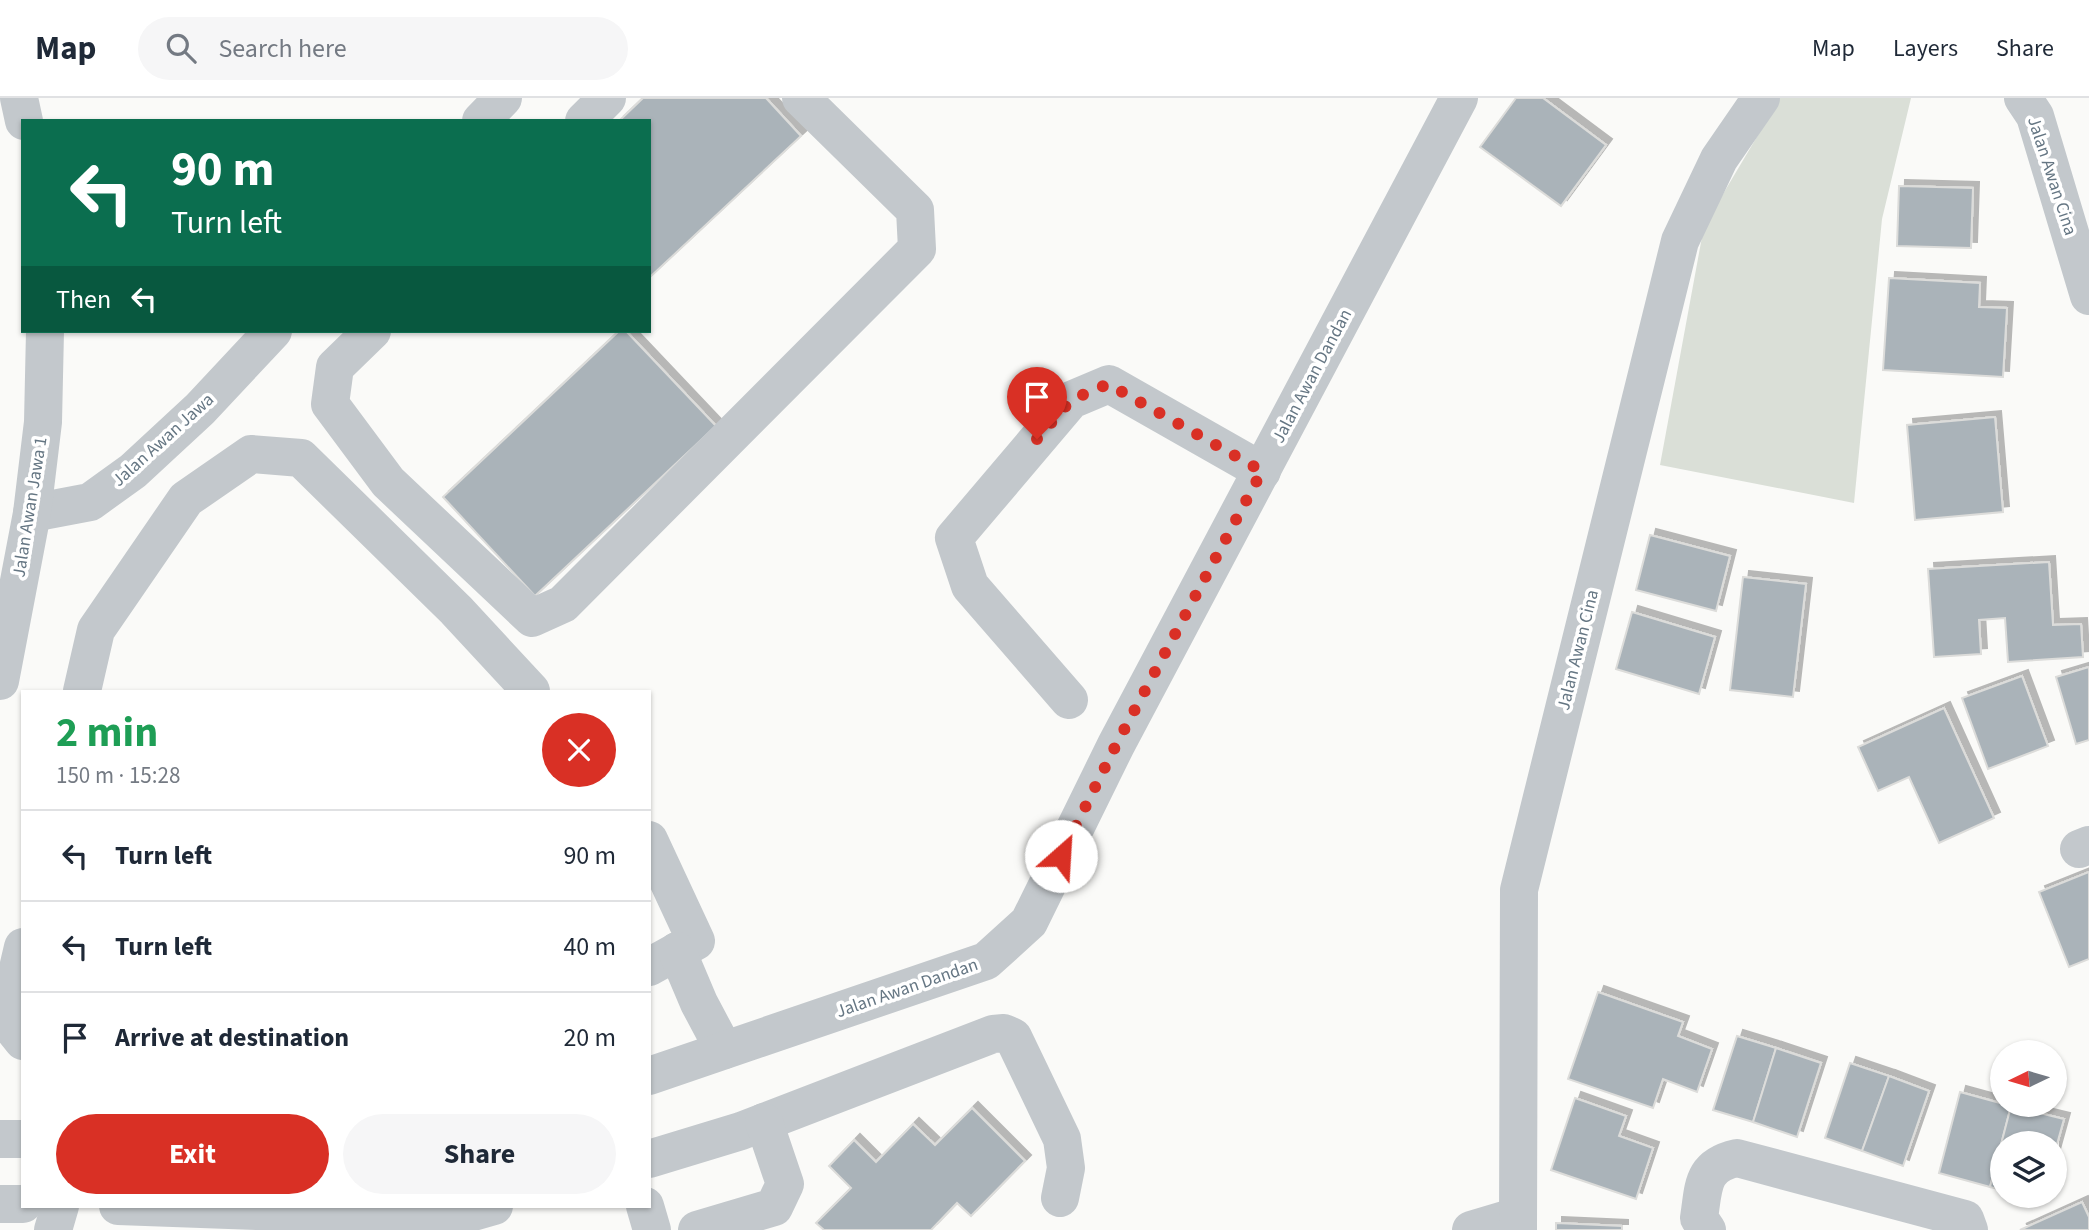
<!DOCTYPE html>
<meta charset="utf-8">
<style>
:root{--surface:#fff;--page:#f6f6f7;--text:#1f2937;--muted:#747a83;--line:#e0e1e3;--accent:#d93025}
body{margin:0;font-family:"Source Sans 3",sans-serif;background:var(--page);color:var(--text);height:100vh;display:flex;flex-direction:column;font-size:26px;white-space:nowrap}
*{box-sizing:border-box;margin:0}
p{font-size:23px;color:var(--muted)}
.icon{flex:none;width:38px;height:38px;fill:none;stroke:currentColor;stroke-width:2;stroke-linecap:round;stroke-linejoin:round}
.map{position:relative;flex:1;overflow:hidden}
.side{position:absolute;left:21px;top:592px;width:630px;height:518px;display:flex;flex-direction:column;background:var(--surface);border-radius:0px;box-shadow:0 2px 5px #0004}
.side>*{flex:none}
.banner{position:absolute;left:21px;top:21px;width:630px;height:214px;border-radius:0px;box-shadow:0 2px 5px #0004;background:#0b6e4f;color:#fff;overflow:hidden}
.needle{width:46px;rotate:265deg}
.fabs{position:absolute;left:1990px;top:942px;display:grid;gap:14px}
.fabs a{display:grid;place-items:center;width:77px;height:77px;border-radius:50%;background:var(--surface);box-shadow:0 2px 5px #0004;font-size:35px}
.pin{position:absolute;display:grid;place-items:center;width:60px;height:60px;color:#fff;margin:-72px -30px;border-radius:50% 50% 50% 0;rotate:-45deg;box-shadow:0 0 7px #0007}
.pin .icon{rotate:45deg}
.me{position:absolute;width:77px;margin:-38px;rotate:26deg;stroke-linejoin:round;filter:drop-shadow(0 0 5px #0008)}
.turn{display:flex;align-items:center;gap:24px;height:147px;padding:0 35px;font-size:32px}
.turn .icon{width:91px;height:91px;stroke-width:2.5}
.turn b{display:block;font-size:49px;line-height:60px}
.then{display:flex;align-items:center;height:66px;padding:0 35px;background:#0003;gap:14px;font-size:26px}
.round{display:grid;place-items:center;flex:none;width:74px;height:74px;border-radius:37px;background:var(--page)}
.headline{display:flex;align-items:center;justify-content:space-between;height:119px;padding:0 35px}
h1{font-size:42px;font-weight:700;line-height:52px;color:#1e9e55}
.primary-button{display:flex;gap:14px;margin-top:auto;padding:14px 35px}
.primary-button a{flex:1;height:80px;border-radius:42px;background:var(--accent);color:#fff;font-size:28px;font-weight:700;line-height:80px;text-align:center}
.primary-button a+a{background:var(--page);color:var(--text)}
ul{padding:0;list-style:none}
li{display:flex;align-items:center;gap:21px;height:91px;padding:0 35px;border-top:2px solid var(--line)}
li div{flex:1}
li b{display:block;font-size:26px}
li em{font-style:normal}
header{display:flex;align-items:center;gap:42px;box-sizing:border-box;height:98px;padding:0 35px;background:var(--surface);border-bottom:2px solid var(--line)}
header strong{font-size:33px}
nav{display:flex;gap:38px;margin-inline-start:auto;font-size:24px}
.search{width:490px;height:63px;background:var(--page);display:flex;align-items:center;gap:18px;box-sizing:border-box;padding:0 24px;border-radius:38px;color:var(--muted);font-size:26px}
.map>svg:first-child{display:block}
.green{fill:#dadfd7}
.building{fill:#aab3b9;stroke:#dcdcda;stroke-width:2;filter:url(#shadow)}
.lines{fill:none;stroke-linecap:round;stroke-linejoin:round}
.minor{stroke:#c3c8cc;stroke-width:38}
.route{stroke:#d93025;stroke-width:12;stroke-dasharray:0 21.6}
.labels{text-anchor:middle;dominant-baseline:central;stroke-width:7;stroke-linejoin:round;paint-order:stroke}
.street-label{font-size:18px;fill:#657683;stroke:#fff}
</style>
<header>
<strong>Map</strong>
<div class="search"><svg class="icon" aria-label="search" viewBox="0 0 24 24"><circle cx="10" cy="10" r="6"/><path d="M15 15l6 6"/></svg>Search here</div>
<nav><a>Map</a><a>Layers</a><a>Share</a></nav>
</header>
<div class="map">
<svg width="2089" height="1132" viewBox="0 0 2089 1132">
<defs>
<filter id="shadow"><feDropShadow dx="6" dy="-6" stdDeviation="0" flood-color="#0004"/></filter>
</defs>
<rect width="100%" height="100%" fill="#fafaf8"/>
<path class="green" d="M1780 0H1911L1882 121 1854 405 1660 367 1704 128Z"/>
<g class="building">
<path d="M643 0H766L801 38 649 180V23H619Z"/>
<path d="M1516 0H1543L1606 47 1561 108 1480 49Z"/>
<path d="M1899 88 1973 90 1971 150 1897 148Z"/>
<path d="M1889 180 1980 185 1979 209 2007 210 2003 279 1883 272Z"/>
<path d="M619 233H626L716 328 535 498 443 399Z"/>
<path d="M1995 319 2003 414 1915 422 1907 327Z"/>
<path d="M1650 437 1730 458 1716 513 1636 492Z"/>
<path d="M2049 464 2053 527 2081 526 2083 559 2008 564 2005 520 1979 522 1981 556 1934 559 1928 471Z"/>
<path d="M1743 479 1806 486 1793 599 1730 592Z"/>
<path d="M1632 514 1715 539 1699 596 1616 571Z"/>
<path d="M2089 569V642L2076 646 2056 579Z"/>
<path d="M2022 578 2048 648 1988 671 1962 600Z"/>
<path d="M1944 610 1994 720 1939 745 1909 679 1878 693 1858 649Z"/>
<path d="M2089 774V861L2069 869 2039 794Z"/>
<path d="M1598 894 1683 924 1678 938 1712 951 1697 994 1663 981 1653 1010 1568 981Z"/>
<path d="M1737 938 1776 950 1753 1024 1713 1012Z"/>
<path d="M1776 950 1821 965 1797 1039 1753 1024Z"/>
<path d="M1850 965 1889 978 1862 1053 1825 1040Z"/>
<path d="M1889 978 1929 993 1903 1068 1862 1053Z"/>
<path d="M1960 994 2011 1008 1990 1089 1939 1075Z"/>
<path d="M1575 1000 1626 1018 1619 1038 1653 1050 1636 1101 1551 1072Z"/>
<path d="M2011 1008 2064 1021 2054 1057V1045H2002V1092L1990 1089Z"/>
<path d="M972 1010 1025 1063 971 1118 957 1105 931 1132H824L816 1125 851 1090 829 1068 854 1042 876 1064 913 1026 935 1047Z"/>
<path d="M2082 1104 2089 1119V1132H2020Z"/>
<path d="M1556 1125 1622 1128V1132H1556Z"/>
</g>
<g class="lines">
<g class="minor">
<path d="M19 0 24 23"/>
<path d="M2023 0 2035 18 2089 198"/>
<path d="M481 23 503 0"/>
<path d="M584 23 607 0"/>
<path d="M372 233 335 269 330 306 388 384 532 520 563 506 917 151 915 112 801 0"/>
<path d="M32 415 90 404 133 373 200 311 273 233"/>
<path d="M0 583 32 415 43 324 45 233"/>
<path d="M82 593 96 532 186 401 251 356 301 360 456 512 531 593"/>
<path d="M1069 602 970 488 954 440 1071 302 1109 286 1262 373"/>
<path d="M649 742 696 843 649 869"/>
<path d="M2079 751 2089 747"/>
<path d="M23 849 6 922 23 943"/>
<path d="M677 853 699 905 724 952"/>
<path d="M649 978 986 863 1029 824 1116 647 1459 0"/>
<path d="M0 1041H23"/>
<path d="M649 1061 741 1033 993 936 1004 935 1013 939 1062 1041 1066 1070 1060 1100"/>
<path d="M0 1106H23"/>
<path d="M118 1108 452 1120 494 1108"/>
<path d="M645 1108 652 1132"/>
<path d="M53 1132 60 1108"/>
<path d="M697 1132 774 1109 785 1086 764 1024"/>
<path d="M1471 1132 1518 1118"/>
<path d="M1518 1132 1519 792 1680 143 1719 61 1761 0"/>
<path d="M1707 1132 1699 1120C1704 1088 1701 1068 1737 1060L1965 1121 1969 1132"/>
</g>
</g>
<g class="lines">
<path class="route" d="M1037 341 1071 302 1108 286 1262 373 1116 647 1061 758"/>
</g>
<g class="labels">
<g class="street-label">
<text transform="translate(2052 78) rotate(72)">Jalan Awan Cina</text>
<text transform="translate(1312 278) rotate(-62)">Jalan Awan Dandan</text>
<text transform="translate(163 342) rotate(-42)">Jalan Awan Jawa</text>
<text transform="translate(30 409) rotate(-81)">Jalan Awan Jawa 1</text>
<text transform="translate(1578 552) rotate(-76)">Jalan Awan Cina</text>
<text transform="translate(907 890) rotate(-19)">Jalan Awan Dandan</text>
</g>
</g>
</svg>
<div class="fabs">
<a><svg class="needle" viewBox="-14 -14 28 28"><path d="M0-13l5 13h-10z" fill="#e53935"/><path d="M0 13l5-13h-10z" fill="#747a83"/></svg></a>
<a><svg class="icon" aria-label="layers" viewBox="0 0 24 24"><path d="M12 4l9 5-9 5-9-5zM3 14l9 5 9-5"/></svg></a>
</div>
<div class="pin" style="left:1037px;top:341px;background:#d93025"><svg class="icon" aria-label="arrive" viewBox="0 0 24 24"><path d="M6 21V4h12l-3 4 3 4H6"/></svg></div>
<svg class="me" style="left:1061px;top:758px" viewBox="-20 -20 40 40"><circle r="19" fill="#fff"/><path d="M0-13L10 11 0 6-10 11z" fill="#d93025"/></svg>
<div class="banner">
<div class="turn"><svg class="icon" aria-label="left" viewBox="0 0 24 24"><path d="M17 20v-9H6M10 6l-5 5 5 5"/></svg><div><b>90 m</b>Turn left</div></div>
<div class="then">Then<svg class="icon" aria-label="left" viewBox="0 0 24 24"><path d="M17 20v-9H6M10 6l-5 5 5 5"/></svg></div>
</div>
<section class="side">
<div class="headline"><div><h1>2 min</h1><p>150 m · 15:28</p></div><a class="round" style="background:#d93025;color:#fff"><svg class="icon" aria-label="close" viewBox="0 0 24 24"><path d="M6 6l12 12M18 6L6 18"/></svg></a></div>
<ul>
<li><svg class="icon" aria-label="left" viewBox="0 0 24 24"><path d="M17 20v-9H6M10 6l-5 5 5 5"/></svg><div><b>Turn left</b></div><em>90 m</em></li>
<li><svg class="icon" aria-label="left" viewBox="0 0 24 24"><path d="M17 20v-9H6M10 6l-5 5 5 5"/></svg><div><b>Turn left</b></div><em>40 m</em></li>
<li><svg class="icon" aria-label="arrive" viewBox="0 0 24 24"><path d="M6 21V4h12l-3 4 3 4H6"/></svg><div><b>Arrive at destination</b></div><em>20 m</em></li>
</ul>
<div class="primary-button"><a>Exit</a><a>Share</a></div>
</section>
</div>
